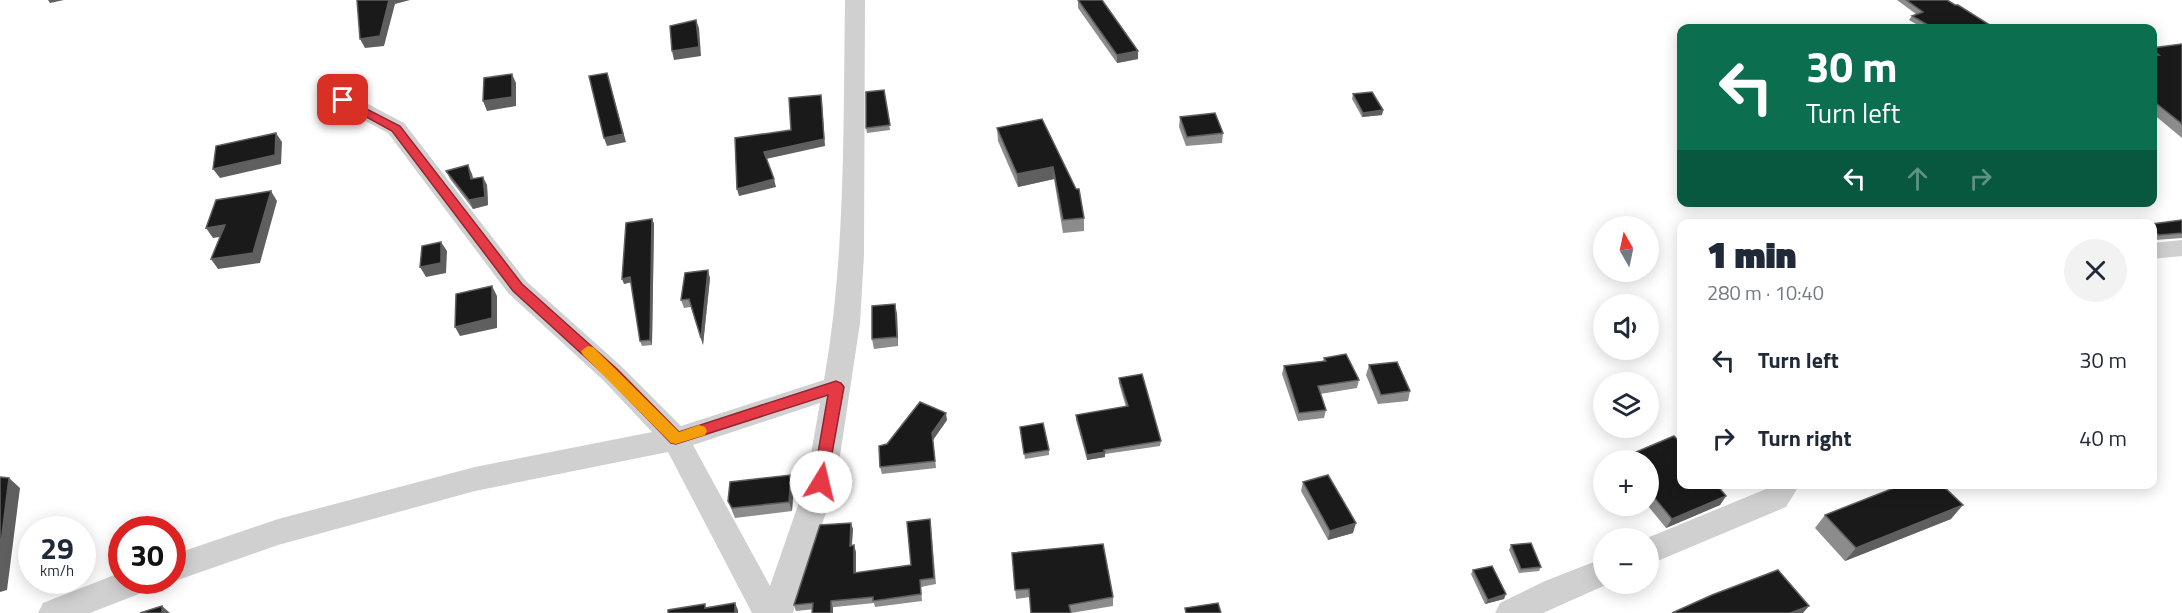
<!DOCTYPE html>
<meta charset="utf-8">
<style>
:root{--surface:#fff;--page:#f2f2f3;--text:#1f2937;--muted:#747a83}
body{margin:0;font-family:"Titillium Web",sans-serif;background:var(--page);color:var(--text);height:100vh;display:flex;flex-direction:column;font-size:22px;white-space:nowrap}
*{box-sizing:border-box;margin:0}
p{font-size:20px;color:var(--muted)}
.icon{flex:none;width:33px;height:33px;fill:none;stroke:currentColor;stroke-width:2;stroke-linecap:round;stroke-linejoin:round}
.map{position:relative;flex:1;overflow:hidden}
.panel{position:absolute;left:1677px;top:219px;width:480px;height:270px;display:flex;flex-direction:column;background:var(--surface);border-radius:12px;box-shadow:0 3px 15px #0003}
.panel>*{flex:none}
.hud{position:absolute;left:1677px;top:24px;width:480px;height:183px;border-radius:12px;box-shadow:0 3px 15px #0003;background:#0b6e4f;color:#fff;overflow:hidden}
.needle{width:39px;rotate:351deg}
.fabs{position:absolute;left:1593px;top:216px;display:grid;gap:12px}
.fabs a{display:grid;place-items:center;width:66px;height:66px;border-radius:50%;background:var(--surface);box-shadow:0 3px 15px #0003;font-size:30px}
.speed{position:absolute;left:18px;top:516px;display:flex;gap:12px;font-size:30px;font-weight:700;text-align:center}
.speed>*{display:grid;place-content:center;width:78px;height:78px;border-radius:50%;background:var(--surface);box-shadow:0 3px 15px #0003;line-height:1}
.speed small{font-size:15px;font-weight:400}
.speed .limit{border:9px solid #d22;background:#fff;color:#111}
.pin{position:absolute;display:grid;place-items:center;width:51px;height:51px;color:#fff;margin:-26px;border-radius:12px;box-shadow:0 3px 9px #0006}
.me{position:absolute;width:66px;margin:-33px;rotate:9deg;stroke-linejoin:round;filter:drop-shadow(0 0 4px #0008)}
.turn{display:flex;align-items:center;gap:21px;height:126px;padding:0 30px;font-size:27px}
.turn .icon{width:78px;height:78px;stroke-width:2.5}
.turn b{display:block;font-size:42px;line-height:51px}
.lanes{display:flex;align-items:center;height:57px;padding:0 30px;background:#0003;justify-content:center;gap:30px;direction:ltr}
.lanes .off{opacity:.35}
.round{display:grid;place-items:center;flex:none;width:63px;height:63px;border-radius:32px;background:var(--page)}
.summary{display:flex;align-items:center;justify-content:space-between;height:102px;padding:0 30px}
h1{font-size:36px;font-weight:800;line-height:45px}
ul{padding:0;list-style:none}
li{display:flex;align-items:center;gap:18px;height:78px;padding:0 30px}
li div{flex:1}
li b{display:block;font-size:22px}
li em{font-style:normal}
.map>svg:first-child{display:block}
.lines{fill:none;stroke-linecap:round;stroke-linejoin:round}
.street{fill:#d0d0d0;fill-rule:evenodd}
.wall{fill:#8c8c8c}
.shaded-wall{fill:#5f5f5f}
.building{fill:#1a1a1a;stroke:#5f5f5f;stroke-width:1.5}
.route{fill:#e63946;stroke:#96252e;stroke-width:1.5}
.slow{fill:#f59e0b}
</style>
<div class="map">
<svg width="2182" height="613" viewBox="0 0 2182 613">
<rect width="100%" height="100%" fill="#fff"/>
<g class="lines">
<g class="street">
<path d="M845 0H865L864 254 860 323 836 482 793 613H752L668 452 475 491 278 545 172 582 167 580H172V555L278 519 475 467 652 432 603 380 508 293 388 133 335 105 332 100 335 95 343 94 351 95 404 123 526 281 621 366 681 426 824 380C846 255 843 127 845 0ZM820 403 806 482 770 586 693 445Z"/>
<path d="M2182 240V256L2152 259V243Z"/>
<path d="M1769 484H1800L1786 507 1648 565 1647 538 1766 489Z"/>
<path d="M1604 558V584H1608L1543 613H1495L1500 603 1545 581Z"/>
<path d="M122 572V580H153L149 590 90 613H38L43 603Z"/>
</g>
</g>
<g class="wall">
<path d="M1078 0 1138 51V59L1117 63 1078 8Z"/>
<path d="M1897 0H1947L1992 28H1923L1909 20 1912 16 1916 14Z"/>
<path d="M2182 44V138L2152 113V48Z"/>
<path d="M884 90 890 130 867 133 866 128Z"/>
<path d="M1353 94 1383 110 1382 115 1362 117 1352 99Z"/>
<path d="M1180 117 1223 133 1222 143 1186 146 1179 127Z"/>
<path d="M1042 119 1084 218V231L1063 233 1054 179 1018 187 998 141 997 128Z"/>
<path d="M446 171 472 174 473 179 487 185 488 205 473 209 450 179Z"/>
<path d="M652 219 654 224 652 345 642 346 640 341 631 282 624 284Z"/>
<path d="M2182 220V238L2155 240 2152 238V224Z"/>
<path d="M710 278 703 345 691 307 684 308 681 300Z"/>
<path d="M897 314 898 346 874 349 872 339Z"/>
<path d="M1324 358 1359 380 1357 388 1320 394 1326 410 1324 418 1298 421 1282 374 1284 366 1323 361Z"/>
<path d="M1369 365 1410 391 1408 401 1378 404 1366 375Z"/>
<path d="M1119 378 1161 441 1160 446 1105 454V457L1087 460 1076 420V415L1126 407 1119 383Z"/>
<path d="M947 420 933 440 936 468 882 474 880 467 887 444Z"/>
<path d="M1020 427 1049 450V455L1025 459Z"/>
<path d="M1674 436 1682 444V484H1716L1726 496 1720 505 1666 528 1648 506 1649 502 1648 460H1620L1622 458Z"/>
<path d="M1303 482 1353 533 1328 540 1301 491Z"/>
<path d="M794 485 792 511 735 518 728 501Z"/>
<path d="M1825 515 1951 519 1845 561 1815 528Z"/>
<path d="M931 526 936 584 921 587 922 601 875 607 874 603 796 611 794 605 853 529 852 546 856 552V573L911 565Z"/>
<path d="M1511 545 1541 567 1539 571 1519 573 1509 550Z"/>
<path d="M1012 553 1113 597V606L1071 613 1030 597 1016 599Z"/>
<path d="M1473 570 1504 599 1485 604 1471 574Z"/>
</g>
<g class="shaded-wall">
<path d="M48 0H64L50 3Z"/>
<path d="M389 0H410L395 4 384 46 365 48 360 39Z"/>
<path d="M696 20 699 28 701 56 674 60 672 51Z"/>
<path d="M1138 51V59L1117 63V55Z"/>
<path d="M607 73 626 142 607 146 604 138Z"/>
<path d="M512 74 516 83V106L487 111 483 101Z"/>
<path d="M821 95 822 102 825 146 766 159 764 152 824 139Z"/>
<path d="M1383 110 1382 115 1362 117 1363 113Z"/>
<path d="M276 133 282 142 281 164 220 178 213 169Z"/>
<path d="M468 165 472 174 475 188 471 179Z"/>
<path d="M1053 167 1054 179 1018 187 1017 174Z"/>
<path d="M483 177 487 185 488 205 473 209 469 200Z"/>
<path d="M774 179 776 187 739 196 737 189Z"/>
<path d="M271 191 277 201 260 263 218 269 211 259Z"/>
<path d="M652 219 654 224 652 345 650 340Z"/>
<path d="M225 225 232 235 213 238 206 228Z"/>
<path d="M441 242 447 251 446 273 426 277 420 267Z"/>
<path d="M708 270 710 278 703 345 701 338Z"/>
<path d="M630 277 632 282 624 284 622 279Z"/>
<path d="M492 286 497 296V328L460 336 455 327Z"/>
<path d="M895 304 897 314 898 346 897 337Z"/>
<path d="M946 413 947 420 933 440 936 468 932 433Z"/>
<path d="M1105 452V457L1087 460V455Z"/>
<path d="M791 475 794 485 792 511 789 502Z"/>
<path d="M9 478 20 488 7 590 0 592V551Z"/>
<path d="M1726 496 1720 505 1666 528 1672 519Z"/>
<path d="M1963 505 1951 519 1845 561 1856 548Z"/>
<path d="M851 523 853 529 851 552 850 546Z"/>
<path d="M1356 523 1353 533 1328 540 1330 531Z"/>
<path d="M854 545 856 552V580L854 573Z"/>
<path d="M1506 594 1504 599 1485 604 1488 600Z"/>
<path d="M831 601 833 608V613H831Z"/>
<path d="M735 603 738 610V613H735Z"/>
<path d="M162 606 170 613H162Z"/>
<path d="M1809 606 1803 613H1790Z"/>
</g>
<g class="building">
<path d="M357 0H389L380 36 360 39Z"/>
<path d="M1078 0H1102L1138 51 1117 55Z"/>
<path d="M1906 0H1947L1955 5H1958L1993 27 1987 28H1933L1912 16 1923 12Z"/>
<path d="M696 20 699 47 672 51 670 26Z"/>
<path d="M2182 44V124L2152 100V55H2159L2152 50V48Z"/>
<path d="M607 73 623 134 604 138 589 76Z"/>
<path d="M512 74V97L483 101 484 78Z"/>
<path d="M884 90 890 125 866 128V92Z"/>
<path d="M1372 92 1383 110 1363 113 1353 94Z"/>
<path d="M821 95 824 139 764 152 774 179 737 189 735 138 791 130 789 98Z"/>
<path d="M1215 113 1223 133 1187 137 1180 117Z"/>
<path d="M1042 119 1076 189H1079L1084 218 1063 220 1053 167 1017 174 997 128Z"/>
<path d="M276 133 275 155 213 169 216 146Z"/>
<path d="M468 165 471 179 483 177 485 197 469 200 446 171Z"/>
<path d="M271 191 253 253 211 259 225 225 206 228 216 200Z"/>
<path d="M652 219 650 340 640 341 630 277 622 279 626 223Z"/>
<path d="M2182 220V233L2159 235 2152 230V224Z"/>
<path d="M441 242V263L420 267 422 246Z"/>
<path d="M708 270 701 338 689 299 681 300 685 273Z"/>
<path d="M492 286V318L455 327 456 294Z"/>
<path d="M895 304 897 337 872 339V306Z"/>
<path d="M1346 354 1359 380 1318 386 1326 410 1299 413 1284 366 1326 361 1324 358Z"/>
<path d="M1397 362 1410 391 1381 395 1369 365Z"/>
<path d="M1142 374 1161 441 1104 450 1105 452 1087 455 1076 415 1128 406 1119 378Z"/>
<path d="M920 402 946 413 932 433 935 461 880 467 879 446 887 444Z"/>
<path d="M1043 423 1049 450 1024 454 1020 427Z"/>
<path d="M1674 436 1682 444V484H1716L1726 496 1672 519 1653 496 1656 494 1648 487V460H1624L1622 458Z"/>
<path d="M791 475 789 502 732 508 728 501 730 482Z"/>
<path d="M1328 475 1356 523 1330 531 1303 482Z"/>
<path d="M0 477 9 478 0 551Z"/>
<path d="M1904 484H1941L1963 505 1856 548 1825 515Z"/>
<path d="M930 519 934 578 920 580 921 594 873 601V597L831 601V613H812L813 603 794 605 820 525 851 523 850 546 854 545V573L911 565 907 522Z"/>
<path d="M1531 543 1541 567 1521 569 1511 545Z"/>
<path d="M1103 544 1113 597 1069 605 1071 613H1031L1029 589 1015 590 1012 553Z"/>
<path d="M1492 566 1506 594 1488 600 1473 570Z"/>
<path d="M1778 570 1809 606 1790 613H1672L1712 595Z"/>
<path d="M735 603V613H668V610L705 604V608Z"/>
<path d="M1218 603 1221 613H1186L1185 608Z"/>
<path d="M162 606V613H140Z"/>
</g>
<path class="route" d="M343 97 400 126 522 284 617 369 679 432 836 381 841 383 844 387 826 487 821 489 815 487 813 482 828 395 676 444 671 443 607 377 513 291 392 131 339 102 337 100Z"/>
<path class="slow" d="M588 346 593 347 679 432 699 425 705 427 707 431 705 435 676 444 671 443 583 355 581 351Z"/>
</svg>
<div class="fabs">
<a><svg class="needle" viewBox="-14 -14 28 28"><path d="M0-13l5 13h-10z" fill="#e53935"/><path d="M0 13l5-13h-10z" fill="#747a83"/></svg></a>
<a><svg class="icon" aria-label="sound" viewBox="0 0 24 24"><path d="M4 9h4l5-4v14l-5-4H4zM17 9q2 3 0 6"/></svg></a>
<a><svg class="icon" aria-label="layers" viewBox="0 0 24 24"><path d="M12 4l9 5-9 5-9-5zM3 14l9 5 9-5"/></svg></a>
<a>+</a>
<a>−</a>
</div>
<div class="speed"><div>29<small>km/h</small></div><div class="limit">30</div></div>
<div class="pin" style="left:343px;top:100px;background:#d93025"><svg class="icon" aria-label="arrive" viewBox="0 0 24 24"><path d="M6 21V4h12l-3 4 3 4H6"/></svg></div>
<svg class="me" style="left:821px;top:482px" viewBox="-20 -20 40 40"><circle r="19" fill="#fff"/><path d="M0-13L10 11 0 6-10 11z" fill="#e63946"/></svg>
<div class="hud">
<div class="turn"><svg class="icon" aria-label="left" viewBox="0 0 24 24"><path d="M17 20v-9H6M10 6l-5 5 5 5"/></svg><div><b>30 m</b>Turn left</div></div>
<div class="lanes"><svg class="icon" aria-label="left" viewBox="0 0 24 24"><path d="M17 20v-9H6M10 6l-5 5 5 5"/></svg><svg class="icon off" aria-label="ahead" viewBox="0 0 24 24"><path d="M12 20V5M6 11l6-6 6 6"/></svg><svg class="icon off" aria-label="right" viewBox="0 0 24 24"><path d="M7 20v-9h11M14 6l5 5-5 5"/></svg></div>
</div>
<section class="panel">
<div class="summary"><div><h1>1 min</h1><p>280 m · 10:40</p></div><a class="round"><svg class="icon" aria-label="close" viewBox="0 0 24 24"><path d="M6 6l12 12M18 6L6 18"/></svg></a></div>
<ul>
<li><svg class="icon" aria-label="left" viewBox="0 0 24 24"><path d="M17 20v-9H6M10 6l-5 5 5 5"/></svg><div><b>Turn left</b></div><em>30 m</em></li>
<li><svg class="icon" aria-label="right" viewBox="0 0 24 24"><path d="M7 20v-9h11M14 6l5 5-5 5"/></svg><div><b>Turn right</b></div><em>40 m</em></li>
</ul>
</section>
</div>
